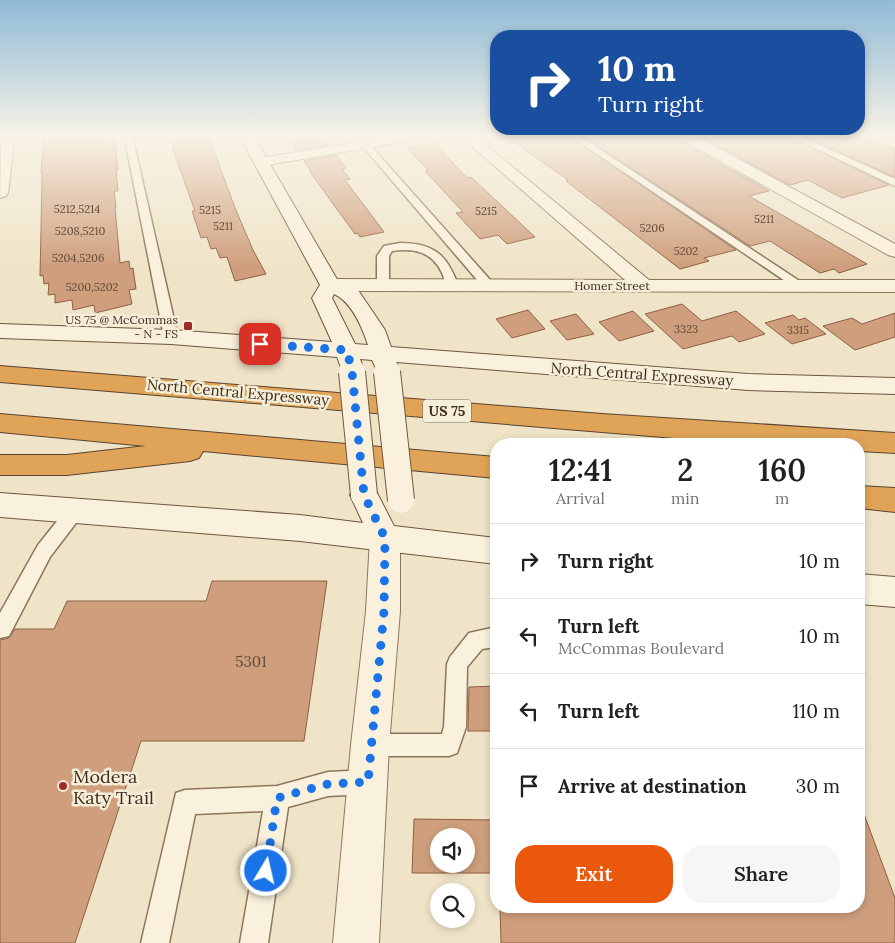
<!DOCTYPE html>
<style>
:root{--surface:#fff;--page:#f6f6f6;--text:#202124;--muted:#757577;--line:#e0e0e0;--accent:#ea580c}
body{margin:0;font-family:Lora,serif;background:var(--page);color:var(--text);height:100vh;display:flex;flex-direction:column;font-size:19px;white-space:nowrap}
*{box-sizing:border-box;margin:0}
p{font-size:16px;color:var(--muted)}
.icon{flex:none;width:28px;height:28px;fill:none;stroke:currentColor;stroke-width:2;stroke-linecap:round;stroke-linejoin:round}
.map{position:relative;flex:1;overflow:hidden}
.panel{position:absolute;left:490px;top:438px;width:375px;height:475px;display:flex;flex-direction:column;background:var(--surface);border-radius:20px;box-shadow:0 2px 8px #0003}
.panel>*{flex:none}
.top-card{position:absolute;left:490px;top:30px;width:375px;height:105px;border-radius:20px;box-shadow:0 2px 8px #0003;background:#1a4fa0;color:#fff;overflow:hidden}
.tools{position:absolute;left:430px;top:828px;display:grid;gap:10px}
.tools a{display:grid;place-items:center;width:45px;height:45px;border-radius:50%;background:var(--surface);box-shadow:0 2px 8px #0003;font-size:25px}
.pin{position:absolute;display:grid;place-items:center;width:42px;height:42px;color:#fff;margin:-21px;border-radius:10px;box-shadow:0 2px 8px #0006}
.me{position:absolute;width:55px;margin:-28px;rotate:9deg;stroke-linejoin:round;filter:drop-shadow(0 0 4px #0008)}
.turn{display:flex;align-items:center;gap:18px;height:105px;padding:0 25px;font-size:22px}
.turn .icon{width:65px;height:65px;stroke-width:2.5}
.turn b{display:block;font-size:35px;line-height:42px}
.eta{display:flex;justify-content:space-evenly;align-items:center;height:85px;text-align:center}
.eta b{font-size:30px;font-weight:600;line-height:35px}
.button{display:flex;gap:10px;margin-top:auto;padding:10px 25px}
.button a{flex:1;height:58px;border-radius:20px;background:var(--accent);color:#fff;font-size:20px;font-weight:600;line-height:58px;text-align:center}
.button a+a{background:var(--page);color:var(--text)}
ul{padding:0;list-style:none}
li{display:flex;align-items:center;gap:15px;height:75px;padding:0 25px;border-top:1px solid var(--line)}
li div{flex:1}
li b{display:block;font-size:19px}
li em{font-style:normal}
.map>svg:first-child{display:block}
.building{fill:#cf9f7d;stroke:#8d5f41;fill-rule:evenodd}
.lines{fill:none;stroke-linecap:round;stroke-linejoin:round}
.lane-casing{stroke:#8d765c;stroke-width:3}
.street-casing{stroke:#8d765c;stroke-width:2}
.secondary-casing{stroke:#6f573f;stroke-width:2}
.highway-casing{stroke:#5b4430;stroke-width:2}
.lane{fill:#faf1dc;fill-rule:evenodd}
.street{fill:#faf1dc;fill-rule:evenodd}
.secondary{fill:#faf1dc;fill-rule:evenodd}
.highway{fill:#e0a458;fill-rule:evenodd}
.secondary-bridge-casing{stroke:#6f573f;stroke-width:28;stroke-linecap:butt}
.secondary-bridge{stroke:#faf1dc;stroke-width:26}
.route{stroke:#1a73e8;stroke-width:9;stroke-dasharray:0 16.2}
.poi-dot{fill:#9e2a2b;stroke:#f7eed8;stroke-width:2}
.labels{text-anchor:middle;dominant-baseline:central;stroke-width:5;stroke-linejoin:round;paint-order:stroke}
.far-number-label{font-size:11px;fill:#624a37}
.far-street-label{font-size:12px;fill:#3d2e20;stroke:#f7eed8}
.far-poi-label{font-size:12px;fill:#3d2e20;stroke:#f7eed8;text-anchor:end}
.shield{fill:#f7eed8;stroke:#756857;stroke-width:1}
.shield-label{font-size:14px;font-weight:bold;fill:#3d2e20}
.street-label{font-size:15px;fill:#3d2e20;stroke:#f7eed8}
.near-number-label{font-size:15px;fill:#624a37}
.near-poi-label{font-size:18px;fill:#3d2e20;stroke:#f7eed8;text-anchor:start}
</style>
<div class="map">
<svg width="895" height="943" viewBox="0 0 895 943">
<rect width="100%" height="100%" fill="#f0e4c8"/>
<g class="building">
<path d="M54 135H101L99 143 115 140 118 169 116 170 118 191H114L116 207H115L120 263 129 261 130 269 133 268 136 289 129 290 132 304 95 313 94 305 73 310 72 300 55 303V294L48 295 49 283 44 284 43 275 40 276 42 181V173H41L44 136Z"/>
<path d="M177 135H208L235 208 253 250 266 274 235 281 227 257 220 258 216 248 211 249 207 237 201 238 192 211H195L172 147H174L172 141 179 140Z"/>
<path d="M287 135H320L328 145 297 150Z"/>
<path d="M504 135H567L736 250 704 258 709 261 680 269 566 181 568 180Z"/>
<path d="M581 135H675L678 140 769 191 749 196 867 264 839 273 834 269 820 273 770 241 750 246Z"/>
<path d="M698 135H786L889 185 842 198 808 180 790 185Z"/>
<path d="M802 135H860L895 149V177Z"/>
<path d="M434 143 467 178 471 177 535 237 507 244 498 235 480 239 456 213 463 212 425 171H429L407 148Z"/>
<path d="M336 155 346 168 342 169 350 179 345 180 384 232 360 237 357 233 355 234 310 172 311 171 304 161Z"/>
<path d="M682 304 702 321 736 311 765 334 739 342 732 336 683 349 645 314Z"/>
<path d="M528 310 545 329 512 338 496 319Z"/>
<path d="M633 311 654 331 619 341 599 322Z"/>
<path d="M895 313V337L855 350 823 326 852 318 862 324Z"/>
<path d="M576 314 594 334 567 340 550 321Z"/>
<path d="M793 315 799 320 805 318 826 334 792 344 765 323Z"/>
<path d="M212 581H327L304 741H141L75 943H0V640L9 638 15 629H54L67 601H206Z"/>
<path d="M496 686V731H468L469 687Z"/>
<path d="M861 806 895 898V943H501L500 906H859V807Z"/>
<path d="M414 819 496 820V873H412ZM439 836H466V864H439Z"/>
</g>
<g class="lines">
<defs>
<g id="lane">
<path d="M124 135H132L178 337 171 341 164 337Z"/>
<path d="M353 135H361L492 282 494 285 492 288H484Z"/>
<path d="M569 135H578L807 286 805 289H797Z"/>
<path d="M788 135H798L895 179V186Z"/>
<path d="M400 243C434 243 447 255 458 285L456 288H448C445 283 444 278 442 273 432 251 413 248 392 251L389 256V285L383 289 379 288 377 285V256L384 246Z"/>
<path d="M76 503 82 505 85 510 82 515 50 557 9 636 0 638V613L38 545 70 505Z"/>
<path d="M496 627V647L482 649 467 667 466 727 457 753 449 756H370L362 753 359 745 362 737 370 734H442L444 727 447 664 450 657 469 633Z"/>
<path d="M368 770 376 774 380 782 376 790 368 794 328 796 288 807 268 943H240L263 811 195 814 169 943H141L176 793 185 790 277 786 328 772Z"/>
</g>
<g id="street">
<path d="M1 135H15L8 193 6 196 0 198Z"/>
<path d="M397 135H428L421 139 261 166 256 165 254 162 256 159 261 158Z"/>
<path d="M459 135H474L649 280H895V292L330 291 323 289 320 285 323 281 330 279 625 280Z"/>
<path d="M677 135H694L895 244V257L888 255 679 138Z"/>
<path d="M385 525 396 529 400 538V611L389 745 379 943H333L351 745 366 611 370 538 374 529Z"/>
</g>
<g id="secondary">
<path d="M239 135H253L338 281 358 290 385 330 391 347 748 374 895 378V394L748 390 396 362 398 368 394 373 386 376 378 373 372 360 360 359 362 365 358 370 350 373 342 370 337 357 171 344 0 338V324L171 330 332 342 312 298 320 285ZM334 294C352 302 362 327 368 345L355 344 332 298Z"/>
<path d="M364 484 374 487 394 526 496 538V564L300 541 0 517V493L300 515 363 523 350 495 354 487Z"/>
<path d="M859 574 895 577V607L859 604Z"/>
</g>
<g id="highway">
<path d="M0 366 602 414 895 433V453L859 451V444H747L0 382Z"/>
<path d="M0 414 496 457V478L203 451 199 458 190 461 67 475H0V455H67L146 446 0 432Z"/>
<path d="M859 486 895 488V512L859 508Z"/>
</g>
</defs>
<use href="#lane" class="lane-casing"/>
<use href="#street" class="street-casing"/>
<use href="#secondary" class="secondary-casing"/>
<use href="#highway" class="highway-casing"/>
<use href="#lane" class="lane"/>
<use href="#street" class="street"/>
<use href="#secondary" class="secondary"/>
<use href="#highway" class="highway"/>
<defs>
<g id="secondary-bridge">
<path d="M352 372 364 495"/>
<path d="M387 372 401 500"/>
</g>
</defs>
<use href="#secondary-bridge" class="secondary-bridge-casing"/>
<use href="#secondary-bridge" class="secondary-bridge"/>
</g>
<linearGradient id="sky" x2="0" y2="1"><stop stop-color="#8fbad6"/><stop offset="0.51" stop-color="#f8f3e6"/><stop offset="1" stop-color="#f8f3e6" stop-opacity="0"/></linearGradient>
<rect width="895" height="267" fill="url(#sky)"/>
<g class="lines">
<path class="route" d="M260 344 347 350 352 372 364 495 385 538 384 611 368 782 328 784 277 798 266 871"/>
</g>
<g class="poi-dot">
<rect x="183" y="321" width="10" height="10" rx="2.5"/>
<circle cx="63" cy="786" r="5"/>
</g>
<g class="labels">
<g class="far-number-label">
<text x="77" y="209">5212,5214</text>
<text x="210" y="210">5215</text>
<text x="486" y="211">5215</text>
<text x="764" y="219">5211</text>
<text x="223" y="226">5211</text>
<text x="652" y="228">5206</text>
<text x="80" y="231">5208,5210</text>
<text x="686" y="251">5202</text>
<text x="78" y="258">5204,5206</text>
<text x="92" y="287">5200,5202</text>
<text x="686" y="329">3323</text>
<text x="798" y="330">3315</text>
</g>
<g class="far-street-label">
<text x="612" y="285">Homer Street</text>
</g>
<g class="far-poi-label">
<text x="178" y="319">US 75 @ McCommas<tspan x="178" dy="14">- N - FS</tspan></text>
</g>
<rect class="shield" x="423" y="399.5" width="48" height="23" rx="4"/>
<g class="shield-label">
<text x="447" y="411">US 75</text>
</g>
<g class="street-label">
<text transform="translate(642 374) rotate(4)">North Central Expressway</text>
<text transform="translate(238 392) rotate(5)">North Central Expressway</text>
</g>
<g class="near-number-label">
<text x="251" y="661">5301</text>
</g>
<g class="near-poi-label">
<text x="73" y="776">Modera<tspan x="73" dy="21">Katy Trail</tspan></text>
</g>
</g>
</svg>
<div class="tools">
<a><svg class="icon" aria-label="sound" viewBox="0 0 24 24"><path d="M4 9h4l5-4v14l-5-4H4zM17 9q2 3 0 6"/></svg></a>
<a><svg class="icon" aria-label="search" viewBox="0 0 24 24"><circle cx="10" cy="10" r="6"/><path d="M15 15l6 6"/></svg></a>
</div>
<div class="pin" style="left:260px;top:344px;background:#d93025"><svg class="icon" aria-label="arrive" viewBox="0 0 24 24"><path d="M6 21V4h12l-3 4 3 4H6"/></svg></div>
<svg class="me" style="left:266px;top:871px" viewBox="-20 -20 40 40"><circle r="17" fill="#1a73e8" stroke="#fff" stroke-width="3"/><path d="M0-11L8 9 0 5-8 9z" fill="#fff"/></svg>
<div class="top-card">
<div class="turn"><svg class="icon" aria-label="right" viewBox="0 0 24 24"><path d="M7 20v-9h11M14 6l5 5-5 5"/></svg><div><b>10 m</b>Turn right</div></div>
</div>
<section class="panel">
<div class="eta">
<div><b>12:41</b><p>Arrival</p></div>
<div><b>2</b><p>min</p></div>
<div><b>160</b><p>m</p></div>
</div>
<ul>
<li><svg class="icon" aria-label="right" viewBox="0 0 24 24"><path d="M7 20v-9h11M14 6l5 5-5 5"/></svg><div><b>Turn right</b></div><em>10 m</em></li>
<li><svg class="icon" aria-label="left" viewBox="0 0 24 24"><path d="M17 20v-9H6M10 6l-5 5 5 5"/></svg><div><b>Turn left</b><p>McCommas Boulevard</p></div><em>10 m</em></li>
<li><svg class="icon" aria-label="left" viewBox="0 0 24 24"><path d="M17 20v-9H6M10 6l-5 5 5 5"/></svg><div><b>Turn left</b></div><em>110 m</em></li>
<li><svg class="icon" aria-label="arrive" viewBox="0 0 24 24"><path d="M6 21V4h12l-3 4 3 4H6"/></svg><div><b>Arrive at destination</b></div><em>30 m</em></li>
</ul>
<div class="button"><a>Exit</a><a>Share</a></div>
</section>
</div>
